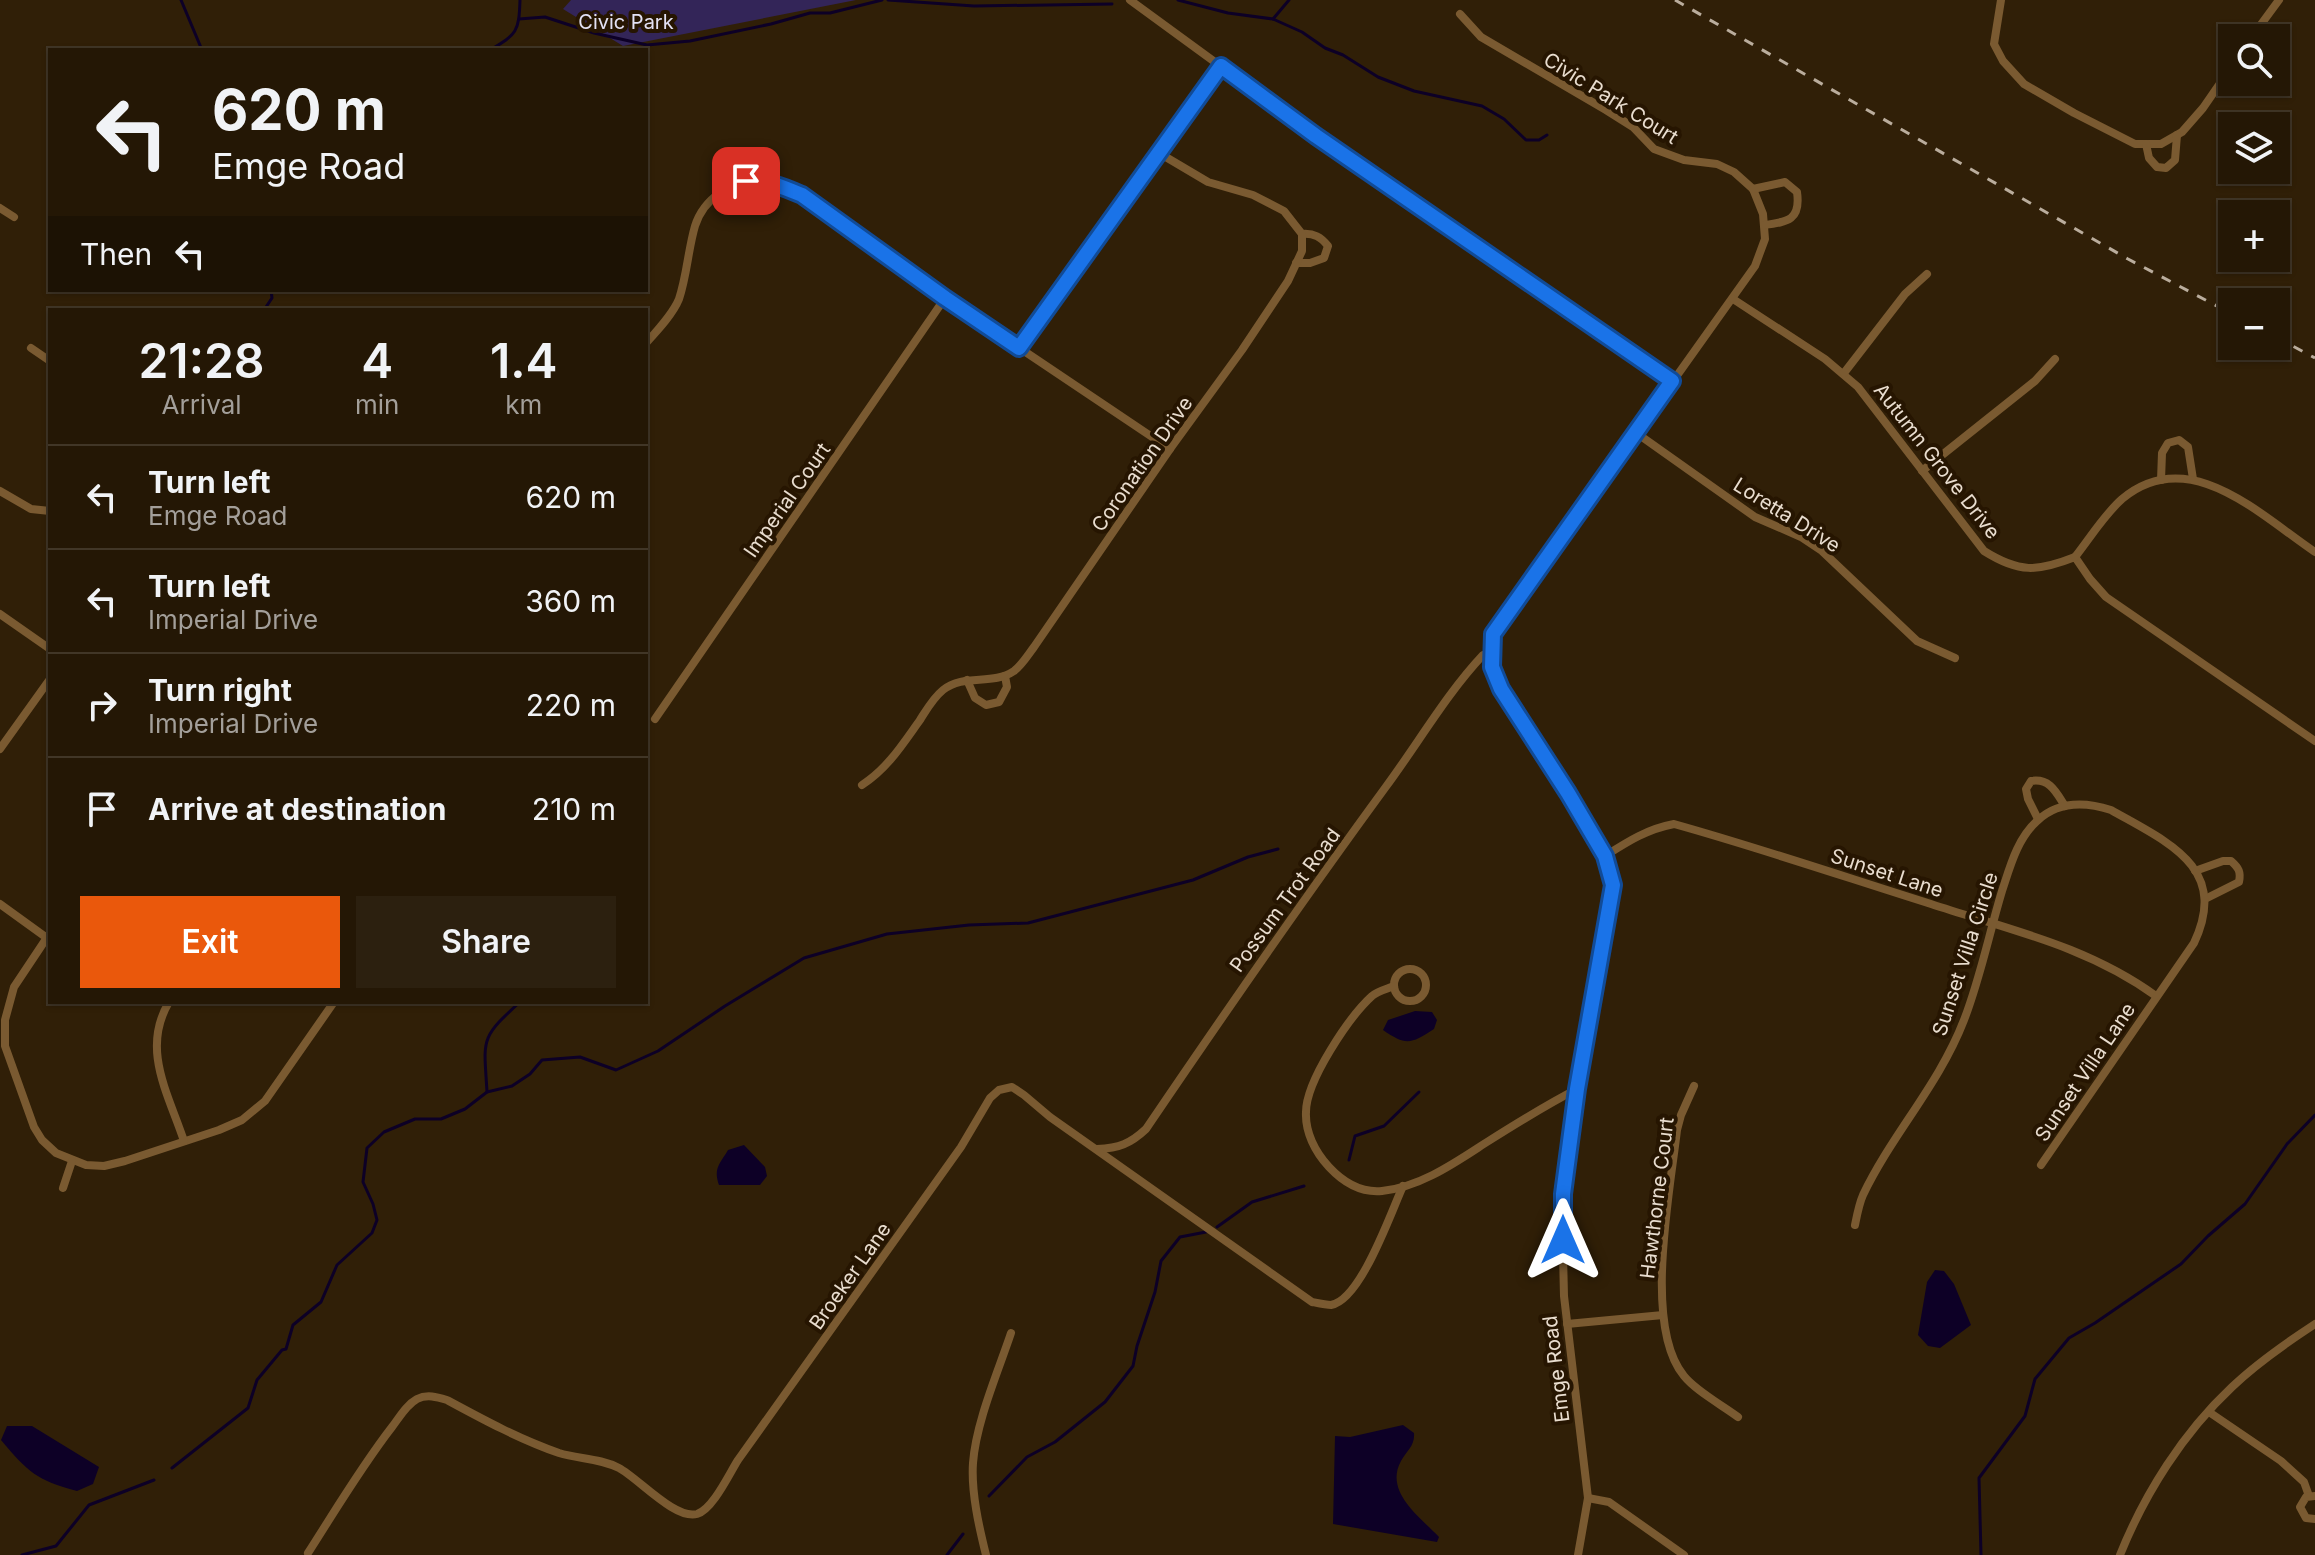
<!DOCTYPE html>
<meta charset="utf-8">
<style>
:root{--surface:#241705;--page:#2c200f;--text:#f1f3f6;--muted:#a39f9a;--line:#413627;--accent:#ea580c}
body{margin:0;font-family:Inter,sans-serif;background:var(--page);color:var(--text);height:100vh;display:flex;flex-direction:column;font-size:30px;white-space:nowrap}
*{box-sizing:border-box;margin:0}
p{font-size:26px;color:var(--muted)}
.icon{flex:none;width:44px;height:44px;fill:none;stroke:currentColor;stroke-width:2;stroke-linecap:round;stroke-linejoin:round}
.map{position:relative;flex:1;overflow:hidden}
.side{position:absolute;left:48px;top:308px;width:600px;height:696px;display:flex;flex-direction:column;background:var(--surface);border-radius:0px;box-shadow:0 2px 6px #0004,0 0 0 2px var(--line)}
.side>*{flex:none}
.hud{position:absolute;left:48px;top:48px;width:600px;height:244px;border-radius:0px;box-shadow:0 2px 6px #0004,0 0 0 2px var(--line);background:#241705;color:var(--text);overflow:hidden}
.buttons{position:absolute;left:2218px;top:24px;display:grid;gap:16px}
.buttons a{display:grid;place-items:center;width:72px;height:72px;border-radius:0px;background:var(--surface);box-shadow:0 2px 6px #0004,0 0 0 2px var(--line);font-size:40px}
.pin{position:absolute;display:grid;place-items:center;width:68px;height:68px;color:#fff;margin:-34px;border-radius:16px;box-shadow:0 4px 12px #0006}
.me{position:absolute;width:88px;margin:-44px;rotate:0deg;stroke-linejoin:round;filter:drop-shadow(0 0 6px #0008)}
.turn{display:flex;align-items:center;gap:28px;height:168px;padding:0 32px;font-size:36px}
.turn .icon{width:104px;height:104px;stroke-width:2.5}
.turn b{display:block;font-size:56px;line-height:68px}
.then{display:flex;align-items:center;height:76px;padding:0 32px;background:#0003;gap:16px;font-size:30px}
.eta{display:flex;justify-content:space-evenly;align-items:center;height:136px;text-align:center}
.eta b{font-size:48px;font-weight:600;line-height:56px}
.primary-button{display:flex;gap:16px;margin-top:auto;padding:16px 32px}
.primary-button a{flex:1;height:92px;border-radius:0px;background:var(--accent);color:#fff;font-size:32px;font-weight:600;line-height:92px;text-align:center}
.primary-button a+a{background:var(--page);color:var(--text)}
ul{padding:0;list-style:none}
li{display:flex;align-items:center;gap:24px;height:104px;padding:0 32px;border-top:2px solid var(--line)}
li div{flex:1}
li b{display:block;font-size:30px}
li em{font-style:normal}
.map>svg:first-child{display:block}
.green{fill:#332558}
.water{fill:#0d0026}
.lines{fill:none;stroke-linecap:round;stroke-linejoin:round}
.stream{stroke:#0d0026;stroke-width:3}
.street{stroke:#7a5a31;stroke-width:8}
.rail{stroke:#baad9d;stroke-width:3;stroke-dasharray:10 10;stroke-linecap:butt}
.route-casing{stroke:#114b97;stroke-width:20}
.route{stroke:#1a73e8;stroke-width:14}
.labels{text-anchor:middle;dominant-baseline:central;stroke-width:8;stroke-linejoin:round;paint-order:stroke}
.park-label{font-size:20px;fill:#e3e1f4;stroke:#261501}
.street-label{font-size:20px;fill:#e9ddcf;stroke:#261501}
</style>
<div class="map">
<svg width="2315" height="1555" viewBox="0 0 2315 1555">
<rect width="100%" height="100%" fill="#301f07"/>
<path class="green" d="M571 0H856L623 46 563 9Z"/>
<g class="water">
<path d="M1415 1011 1432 1012 1437 1020 1434 1029C1411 1044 1406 1046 1383 1030L1388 1020Z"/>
<path d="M744 1145 765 1167 767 1176 760 1185H719C713 1168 720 1164 728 1150Z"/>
<path d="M1935 1270 1944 1271 1954 1284 1971 1325 1940 1348 1928 1346 1918 1335 1927 1282Z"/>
<path d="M1403 1425 1414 1433C1415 1446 1407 1450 1401 1461 1384 1492 1420 1517 1439 1537L1437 1542 1333 1524 1335 1436 1350 1437Z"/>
<path d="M7 1426H32L99 1467 93 1484 77 1491C36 1480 28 1472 1 1440Z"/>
</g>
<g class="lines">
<g class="stream">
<path d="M181 0 202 50"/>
<path d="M888 0 974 6 1112 4"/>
<path d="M1178 0 1228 13 1273 19 1302 32 1325 48 1343 55 1378 77 1414 91 1482 106 1504 119 1526 140H1539L1547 135"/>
<path d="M519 19 545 17 594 33 647 45 690 41 771 24 810 13H830L882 0"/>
<path d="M1273 19 1289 0"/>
<path d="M490 50C517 34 519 32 520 0"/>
<path d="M264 310 272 298 271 290"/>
<path d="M487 1092C484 1039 479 1039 520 1002"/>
<path d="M1349 1160 1355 1136 1384 1126 1419 1092"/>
<path d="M1217 1227 1252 1202 1304 1186"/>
<path d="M172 1468 248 1408 257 1380 282 1350 286 1349 293 1325 321 1302 337 1265 372 1233 377 1220 373 1204 363 1182 367 1148 384 1132 415 1119H441L465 1109 487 1092 512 1086 530 1074 542 1060 580 1057 616 1070 658 1051 725 1006 804 958 887 934 969 925 1028 923 1193 880 1248 857 1278 849"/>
<path d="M989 1496 1027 1457 1055 1442 1105 1402 1133 1366 1137 1346 1155 1292 1161 1261 1180 1237 1206 1232"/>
<path d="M22 1555 56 1546 89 1505 154 1480"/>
<path d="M947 1555 963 1534"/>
<path d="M1981 1555 1979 1478 2025 1416 2035 1379 2069 1338 2095 1323 2181 1264 2208 1236 2245 1204 2287 1144 2315 1115"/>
</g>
<g class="street">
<path d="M1130 0 1316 136 1672 381"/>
<path d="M2001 0 1994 44 2003 61 2024 84 2074 113 2135 144H2161L2182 132 2203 108 2232 66"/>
<path d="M1460 14 1481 37 1606 110 1633 127 1654 149 1684 160 1717 164 1734 172 1753 189 1763 214 1765 239 1755 266 1493 634 1492 667 1501 689 1568 793 1605 856 1613 885 1577 1089 1562 1212 1564 1296 1588 1498 1578 1555"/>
<path d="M2251 38 2279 0"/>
<path d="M2146 144 2149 158 2157 167 2166 168 2175 160 2177 135"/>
<path d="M1753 189 1785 182 1797 192C1801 220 1788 222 1764 225"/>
<path d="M0 208 14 217"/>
<path d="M1296 263H1310L1324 258 1328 246C1321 237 1314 233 1302 234"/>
<path d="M1733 299 1825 359 1858 387 1984 551C2019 573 2037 572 2075 557L2090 579 2106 597 2315 741"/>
<path d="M646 343C657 331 673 314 679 299 687 275 688 250 695 226 703 200 733 177 761 180 776 182 789 189 802 195L945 298 1170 449"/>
<path d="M31 348 50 361"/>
<path d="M1019 348 1221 66"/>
<path d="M1844 373 1905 294 1927 274"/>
<path d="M1635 432 1755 517 1801 537 1822 551 1917 641 1955 658"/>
<path d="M1922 471 2035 381 2055 359"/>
<path d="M2161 480 2162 453 2168 443 2179 440 2188 447 2193 479"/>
<path d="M0 491 31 509 50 511"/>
<path d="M2075 557C2090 538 2104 515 2122 499 2189 443 2260 515 2315 552"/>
<path d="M0 614 50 649"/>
<path d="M967 680 975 698 986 705 999 702 1007 687 1005 676"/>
<path d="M655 719 945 298"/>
<path d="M0 749 50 679"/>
<path d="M862 785C888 768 902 745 920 720 927 709 933 698 943 690 964 673 992 686 1014 671 1022 665 1028 655 1034 647L1170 449 1242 350 1288 281 1302 251V234L1284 211 1253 195 1208 182 1159 153"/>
<path d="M2038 819 2028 799 2026 789 2031 781C2050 778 2056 792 2065 806"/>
<path d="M1605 856C1627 842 1647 829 1674 824 1760 848 1845 877 1931 904 2010 930 2087 946 2156 996"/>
<path d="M2195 871 2223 861H2231C2239 868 2241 872 2239 882L2205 899"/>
<path d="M0 904 47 938"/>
<path d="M50 933 14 987 5 1020V1046L34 1127 42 1140 56 1153 86 1165 104 1166 125 1161 219 1130 242 1120 265 1101 334 1002"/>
<circle cx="1410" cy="985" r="16"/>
<path d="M1394 986C1387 989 1378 991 1372 996 1349 1017 1306 1081 1306 1112 1305 1132 1315 1152 1329 1167 1343 1182 1361 1193 1382 1191 1421 1187 1456 1162 1487 1142 1517 1123 1546 1105 1577 1089"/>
<path d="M169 1002C141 1049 168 1093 184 1141"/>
<path d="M1694 1086 1681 1115 1677 1130C1670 1192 1643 1327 1684 1376 1696 1391 1722 1405 1738 1417"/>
<path d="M1097 1149C1119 1148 1130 1144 1146 1129 1224 1014 1303 900 1385 788 1417 745 1447 693 1483 655L1491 654"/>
<path d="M63 1188 72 1161"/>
<path d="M1855 1225C1857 1215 1859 1204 1863 1195 1892 1134 1939 1085 1964 1020 1980 979 1989 934 2002 891 2010 867 2017 839 2037 821 2058 801 2086 802 2111 810 2167 842 2230 867 2194 943L2041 1165"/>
<path d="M1567 1324 1663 1315"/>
<path d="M2209 1412 2281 1461 2304 1482 2309 1496"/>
<path d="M2315 1496 2306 1497 2300 1507 2306 1518 2315 1519"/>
<path d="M1588 1498 1609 1502 1684 1555"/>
<path d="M308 1553C335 1511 361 1467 392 1427 399 1418 406 1405 417 1399 427 1394 437 1397 447 1400 484 1420 519 1439 559 1453 578 1459 600 1458 619 1468 638 1478 675 1520 697 1514 713 1509 729 1474 738 1460L961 1147 990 1098 999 1090 1012 1087 1024 1095 1050 1117 1312 1302C1317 1303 1326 1305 1331 1305 1361 1300 1391 1212 1403 1186"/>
<path d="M986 1555C979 1527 971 1492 973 1463 976 1422 998 1372 1011 1333"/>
<path d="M2120 1555C2145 1493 2183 1433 2232 1387 2257 1363 2286 1343 2315 1324"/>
</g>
<g class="rail">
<path d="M1675 0 2128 259 2232 314"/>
<path d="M2276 337 2315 358"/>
</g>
</g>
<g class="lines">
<defs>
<path id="route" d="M746 181C767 180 783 187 802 195L945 298 1019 348 1221 66 1316 136 1672 381 1493 634 1492 667 1501 689 1568 793 1605 856 1613 885 1577 1089 1563 1194V1240"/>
</defs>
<use href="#route" class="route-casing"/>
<use href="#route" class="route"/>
</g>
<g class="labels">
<g class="park-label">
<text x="626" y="22">Civic Park</text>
</g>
<g class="street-label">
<text transform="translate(1611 98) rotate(32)">Civic Park Court</text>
<text transform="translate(1937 461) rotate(52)">Autumn Grove Drive</text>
<text transform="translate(1142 464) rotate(-55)">Coronation Drive</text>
<text transform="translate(787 500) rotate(-55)">Imperial Court</text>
<text transform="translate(1787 515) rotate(32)">Loretta Drive</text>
<text transform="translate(1887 873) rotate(18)">Sunset Lane</text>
<text transform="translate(1285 900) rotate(-54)">Possum Trot Road</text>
<text transform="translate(1965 954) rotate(-72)">Sunset Villa Circle</text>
<text transform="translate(2085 1072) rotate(-56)">Sunset Villa Lane</text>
<text transform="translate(1657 1198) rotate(-83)">Hawthorne Court</text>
<text transform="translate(850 1276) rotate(-55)">Broeker Lane</text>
<text transform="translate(1556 1369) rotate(-97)">Emge Road</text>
</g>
</g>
</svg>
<div class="buttons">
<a><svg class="icon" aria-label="search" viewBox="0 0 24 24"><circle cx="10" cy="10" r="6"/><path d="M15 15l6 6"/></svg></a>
<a><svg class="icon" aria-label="layers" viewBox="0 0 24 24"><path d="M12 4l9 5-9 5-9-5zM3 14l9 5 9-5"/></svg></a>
<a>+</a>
<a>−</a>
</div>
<div class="pin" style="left:746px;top:181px;background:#d93025"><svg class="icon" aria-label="arrive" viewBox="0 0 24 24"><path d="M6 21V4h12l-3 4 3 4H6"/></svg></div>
<svg class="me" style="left:1563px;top:1240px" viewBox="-20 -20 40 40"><path d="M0-17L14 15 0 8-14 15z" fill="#1a73e8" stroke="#fff" stroke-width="4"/></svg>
<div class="hud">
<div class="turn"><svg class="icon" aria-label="left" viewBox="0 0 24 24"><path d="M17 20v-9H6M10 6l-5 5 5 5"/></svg><div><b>620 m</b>Emge Road</div></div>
<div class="then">Then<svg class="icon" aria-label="left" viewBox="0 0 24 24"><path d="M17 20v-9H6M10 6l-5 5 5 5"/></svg></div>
</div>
<section class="side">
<div class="eta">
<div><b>21:28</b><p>Arrival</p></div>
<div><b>4</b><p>min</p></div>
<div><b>1.4</b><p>km</p></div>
</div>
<ul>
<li><svg class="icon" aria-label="left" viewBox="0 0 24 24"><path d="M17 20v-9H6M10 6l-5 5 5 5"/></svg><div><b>Turn left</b><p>Emge Road</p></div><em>620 m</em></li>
<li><svg class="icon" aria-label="left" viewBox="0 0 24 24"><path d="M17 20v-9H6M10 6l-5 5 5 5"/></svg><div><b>Turn left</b><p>Imperial Drive</p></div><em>360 m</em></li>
<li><svg class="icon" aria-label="right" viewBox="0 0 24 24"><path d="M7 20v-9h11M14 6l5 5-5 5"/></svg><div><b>Turn right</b><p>Imperial Drive</p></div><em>220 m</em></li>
<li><svg class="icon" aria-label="arrive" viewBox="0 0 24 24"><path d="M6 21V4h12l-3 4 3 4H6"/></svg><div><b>Arrive at destination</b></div><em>210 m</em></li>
</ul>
<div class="primary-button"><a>Exit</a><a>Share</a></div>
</section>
</div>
